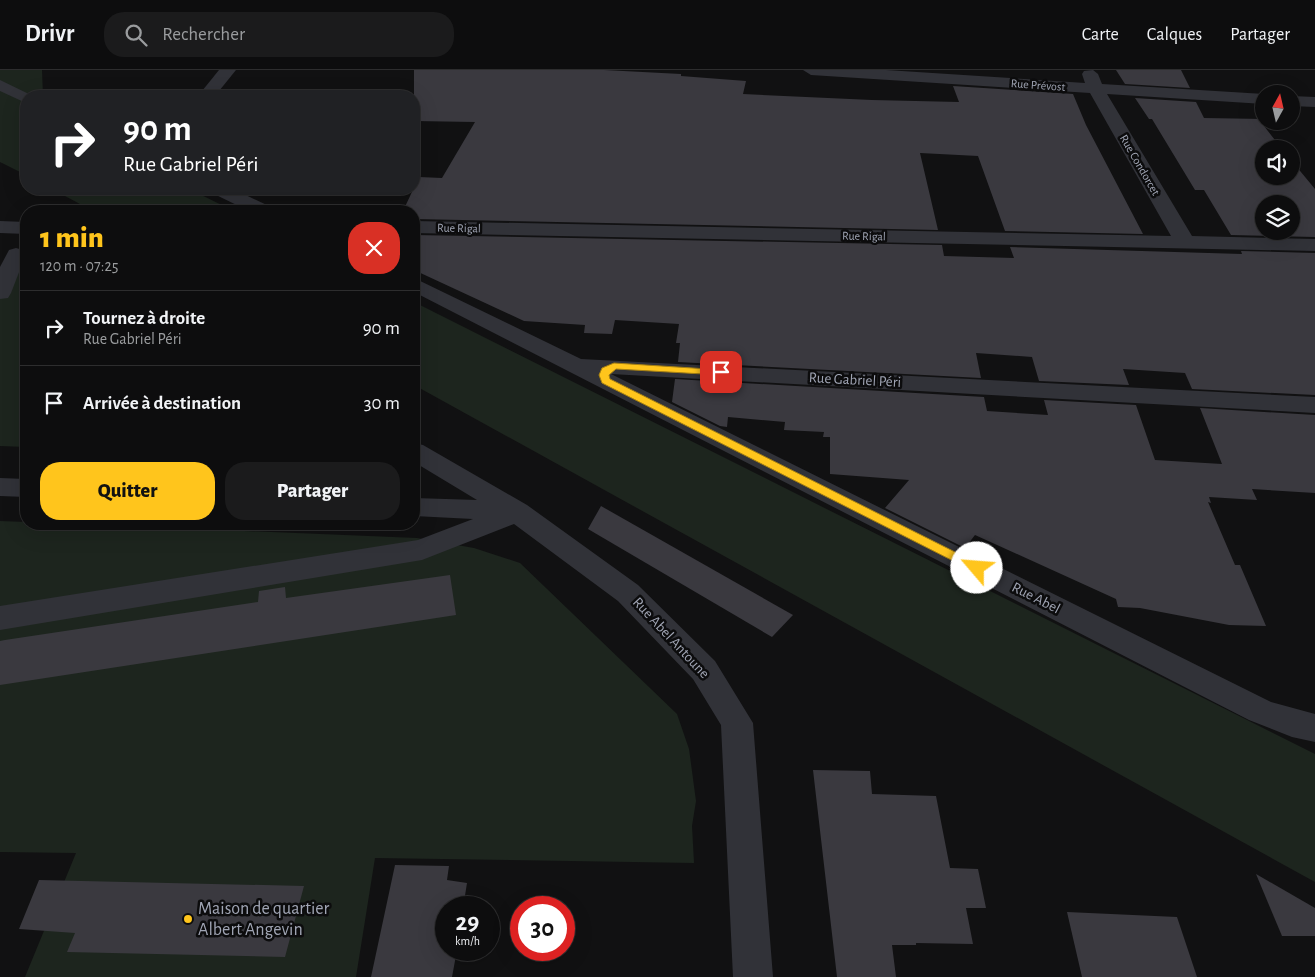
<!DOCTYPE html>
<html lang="fr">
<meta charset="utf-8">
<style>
:root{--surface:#0d0d0e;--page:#1b1b1c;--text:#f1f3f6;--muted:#9a9c9e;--line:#2d2d2e;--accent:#ffc51c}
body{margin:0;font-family:"Alegreya Sans",sans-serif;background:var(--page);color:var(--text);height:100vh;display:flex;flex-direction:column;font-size:19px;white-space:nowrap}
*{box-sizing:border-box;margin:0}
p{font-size:16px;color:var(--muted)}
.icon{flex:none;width:28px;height:28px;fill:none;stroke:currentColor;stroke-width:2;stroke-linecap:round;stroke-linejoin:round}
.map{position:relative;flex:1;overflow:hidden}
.sheet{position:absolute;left:20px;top:135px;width:400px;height:325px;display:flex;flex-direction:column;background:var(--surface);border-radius:20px;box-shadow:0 5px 20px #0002,0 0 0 1px var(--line)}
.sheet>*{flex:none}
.guide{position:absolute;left:20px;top:20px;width:400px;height:105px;border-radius:20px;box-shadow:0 5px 20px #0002,0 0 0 1px var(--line);background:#202124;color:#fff;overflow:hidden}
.needle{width:32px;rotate:8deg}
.controls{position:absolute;left:1255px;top:15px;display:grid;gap:10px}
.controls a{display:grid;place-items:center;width:45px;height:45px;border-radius:50%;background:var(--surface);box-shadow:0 5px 20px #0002,0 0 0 1px var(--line);font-size:25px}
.speed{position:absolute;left:435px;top:826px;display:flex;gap:10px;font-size:25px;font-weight:700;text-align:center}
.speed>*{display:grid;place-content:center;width:65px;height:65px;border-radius:50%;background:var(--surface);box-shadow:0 5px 20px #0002,0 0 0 1px var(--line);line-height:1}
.speed small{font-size:12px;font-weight:400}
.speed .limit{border:8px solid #d22;background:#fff;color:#111}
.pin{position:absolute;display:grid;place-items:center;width:42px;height:42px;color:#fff;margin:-21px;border-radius:10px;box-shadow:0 2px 8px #0006}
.me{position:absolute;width:55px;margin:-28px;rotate:297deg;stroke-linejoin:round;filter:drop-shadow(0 0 4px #0008)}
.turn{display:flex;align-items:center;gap:18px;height:105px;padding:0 20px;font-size:22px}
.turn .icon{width:65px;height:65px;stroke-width:2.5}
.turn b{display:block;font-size:35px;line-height:42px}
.round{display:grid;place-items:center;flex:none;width:52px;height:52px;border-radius:20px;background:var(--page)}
.head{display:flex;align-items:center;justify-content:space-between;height:85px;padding:0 20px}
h1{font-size:30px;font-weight:800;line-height:38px;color:var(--accent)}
.cta{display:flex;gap:10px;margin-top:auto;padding:10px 20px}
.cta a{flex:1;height:58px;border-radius:20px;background:var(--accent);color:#111;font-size:20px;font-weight:800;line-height:58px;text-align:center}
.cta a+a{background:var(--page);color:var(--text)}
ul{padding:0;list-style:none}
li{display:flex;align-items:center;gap:15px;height:75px;padding:0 20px;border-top:1px solid var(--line)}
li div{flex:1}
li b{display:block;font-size:19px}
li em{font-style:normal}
header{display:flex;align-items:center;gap:30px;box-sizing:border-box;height:70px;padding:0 25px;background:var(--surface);border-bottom:1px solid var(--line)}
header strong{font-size:24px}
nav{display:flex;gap:28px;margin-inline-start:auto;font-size:18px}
.search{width:350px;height:45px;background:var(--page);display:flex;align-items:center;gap:12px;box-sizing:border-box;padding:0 18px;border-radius:20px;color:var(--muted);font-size:19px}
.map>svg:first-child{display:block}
.green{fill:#1d251e}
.building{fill:#3a393f;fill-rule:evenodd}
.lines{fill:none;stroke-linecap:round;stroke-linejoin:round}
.minor{fill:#313238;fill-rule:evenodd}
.route{fill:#ffc51c;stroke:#a68012}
.poi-dot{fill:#ffc51c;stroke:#0c0c0d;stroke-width:2}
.labels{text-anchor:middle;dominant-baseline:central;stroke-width:5;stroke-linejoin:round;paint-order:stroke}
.far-street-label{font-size:12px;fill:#a0a5b4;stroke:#0c0c0d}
.street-label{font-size:15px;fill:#a0a5b4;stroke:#0c0c0d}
.near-poi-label{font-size:18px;fill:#a0a5b4;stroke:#0c0c0d;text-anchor:start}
</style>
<header>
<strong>Drivr</strong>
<div class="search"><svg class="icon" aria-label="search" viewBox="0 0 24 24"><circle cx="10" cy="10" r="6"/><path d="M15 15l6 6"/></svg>Rechercher</div>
<nav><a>Carte</a><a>Calques</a><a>Partager</a></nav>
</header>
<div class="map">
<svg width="1315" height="907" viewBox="0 0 1315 907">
<rect width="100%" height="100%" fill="#111112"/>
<g class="green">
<path d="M0 0H42L43 26H26V105L0 92Z"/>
<path d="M52 119H189L234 141H93Z"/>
<path d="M26 197V377L0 376V200Z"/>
<path d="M414 232 1315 684V812L414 315Z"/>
<path d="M0 451 26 452V454H76L417 468 474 478 520 493 677 644 689 679 696 731 692 756 694 793 375 788 356 907H25L76 783 0 782Z"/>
</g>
<g class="building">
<path d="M414 0H604L681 4V6L746 11 743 24 872 30 959 32 953 16 1073 24 1086 55 1143 164 1005 161 978 86 920 83 938 160 414 149V141H403L419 107 442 108 475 52 414 51Z"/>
<path d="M1116 0H1181L1190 18 1125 14Z"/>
<path d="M1135 28 1196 32 1204 48 1264 49V56L1282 79H1264V106H1291V90L1315 119V167L1231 165 1204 120H1195L1152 49H1149ZM1264 134H1291V161H1264Z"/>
<path d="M414 165 942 175 944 186 1014 188 1010 177 1242 184 1241 181 1315 183V325L1192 319 1185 303 1123 299 1129 315 1039 311 1032 287 976 283 981 308 678 292 680 273H676L679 254 615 250 612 264 584 263 585 255 524 251 414 200Z"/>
<path d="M675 309 984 327 987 341 1048 345 1044 330 1136 335 1155 390 1222 394 1200 338 1315 345V423L1252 419 1257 430 1209 427 1211 433 1208 432 1235 495H1240L1266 556 1229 555 1140 538 1118 537 1116 529 975 465 965 478 885 438 909 410 830 404V367H823L824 362 784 360 785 352 728 347 727 357 720 356 672 332Z"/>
<path d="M601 436 793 545 772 567 588 459Z"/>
<path d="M450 505 456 545 0 615V571L5 570 258 532 259 521 285 517 286 528Z"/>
<path d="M813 700 870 701 872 724 936 726 950 798 978 799 986 838H966L973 874 916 873V875H892L896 907H837Z"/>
<path d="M395 795 449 796 447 810 467 813 463 838H446V880H457L452 907H371Z"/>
<path d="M1256 804 1315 838V866H1282Z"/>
<path d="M39 810 304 816 285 887 67 882 75 863 19 859Z"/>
<path d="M1067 842 1177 847 1197 907H1082Z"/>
</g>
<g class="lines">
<g class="minor">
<path d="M219 0H236L215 26H198Z"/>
<path d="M803 0H886L1085 13 1082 4 1084 1 1093 0 1098 4 1102 14 1264 24V34L1107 24 1192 166 1315 169V181L414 163V151L1171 166 1090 23 811 5Z"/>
<path d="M0 10 33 26H26V33L0 21Z"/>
<path d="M1291 26 1315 27V37L1291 36Z"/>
<path d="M210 119H233L271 137 274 141H249L212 123Z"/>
<path d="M0 151 26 152V164L0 163Z"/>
<path d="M16 178 23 180 26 184 11 223 8 228 0 229V197L9 180Z"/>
<path d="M414 208 581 289 1315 327V343L611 304 1271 632 1315 644V672L1292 667 1249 650 414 222Z"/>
<path d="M414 373 423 375 527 435 638 515 715 591 753 653 773 907H733L721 655 693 609 618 531 514 454 422 490 0 560V536L418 470 473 449 414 446V428L477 430 414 392Z"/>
<path d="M0 408 26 409V427L0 426Z"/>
</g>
</g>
<path class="route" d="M614 293 724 300V304L721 305 616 299 609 305 610 309 981 495 983 498 981 501H973L602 313 599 305 602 298Z"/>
<circle class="poi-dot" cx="188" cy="849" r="5"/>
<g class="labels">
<g class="far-street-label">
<text transform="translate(1038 15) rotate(4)">Rue Prévost</text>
<text transform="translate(1140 95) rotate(60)">Rue Condorcet</text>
<text transform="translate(459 158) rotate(1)">Rue Rigal</text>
<text transform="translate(864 166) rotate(1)">Rue Rigal</text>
</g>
<g class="street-label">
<text transform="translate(855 310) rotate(3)">Rue Gabriel Péri</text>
<text transform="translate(1036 528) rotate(27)">Rue Abel</text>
<text transform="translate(671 568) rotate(47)">Rue Abel Antoune</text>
</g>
<g class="near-poi-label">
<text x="198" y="839">Maison de quartier<tspan x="198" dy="21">Albert Angevin</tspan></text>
</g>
</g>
</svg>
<div class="controls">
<a><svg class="needle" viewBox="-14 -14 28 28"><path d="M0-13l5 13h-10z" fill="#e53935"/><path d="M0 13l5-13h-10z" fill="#9a9c9e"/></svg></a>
<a><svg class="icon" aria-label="sound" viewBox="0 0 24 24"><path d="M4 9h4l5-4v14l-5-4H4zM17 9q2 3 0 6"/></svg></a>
<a><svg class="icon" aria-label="layers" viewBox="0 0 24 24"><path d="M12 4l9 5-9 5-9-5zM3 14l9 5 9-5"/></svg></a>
</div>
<div class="speed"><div>29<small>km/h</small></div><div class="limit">30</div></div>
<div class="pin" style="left:721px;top:302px;background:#d93025"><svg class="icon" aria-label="arrive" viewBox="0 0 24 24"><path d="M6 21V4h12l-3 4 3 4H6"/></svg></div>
<svg class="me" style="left:977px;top:498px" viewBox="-20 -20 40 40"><circle r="19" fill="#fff"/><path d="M0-13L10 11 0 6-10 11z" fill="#ffc51c"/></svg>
<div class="guide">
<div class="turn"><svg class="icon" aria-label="right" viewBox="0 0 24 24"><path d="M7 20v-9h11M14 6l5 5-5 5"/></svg><div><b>90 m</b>Rue Gabriel Péri</div></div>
</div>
<section class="sheet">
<div class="head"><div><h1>1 min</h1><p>120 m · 07:25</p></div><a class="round" style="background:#d93025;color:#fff"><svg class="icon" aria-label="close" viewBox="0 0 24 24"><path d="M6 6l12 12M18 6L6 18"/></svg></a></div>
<ul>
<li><svg class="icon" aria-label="right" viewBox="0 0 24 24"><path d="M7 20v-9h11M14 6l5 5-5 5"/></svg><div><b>Tournez à droite</b><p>Rue Gabriel Péri</p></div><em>90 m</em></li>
<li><svg class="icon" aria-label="arrive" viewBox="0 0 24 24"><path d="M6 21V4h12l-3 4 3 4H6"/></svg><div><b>Arrivée à destination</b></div><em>30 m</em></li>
</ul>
<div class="cta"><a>Quitter</a><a>Partager</a></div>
</section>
</div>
